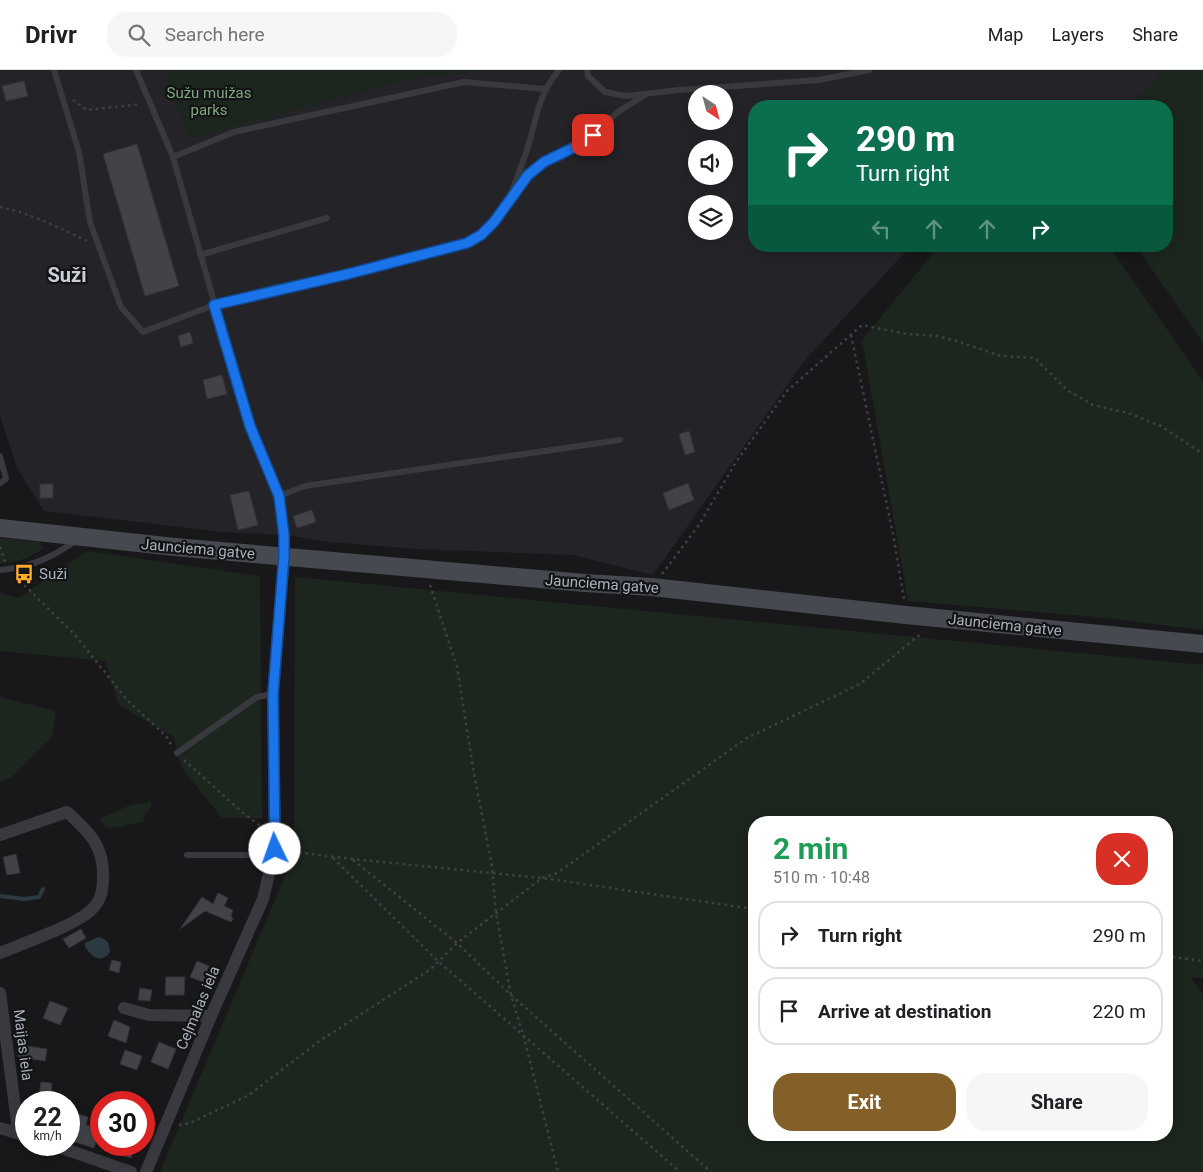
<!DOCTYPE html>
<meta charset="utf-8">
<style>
:root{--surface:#fff;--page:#f6f6f6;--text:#202124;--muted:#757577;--line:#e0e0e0;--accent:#846028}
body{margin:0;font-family:Roboto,sans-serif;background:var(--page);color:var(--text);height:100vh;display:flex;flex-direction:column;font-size:19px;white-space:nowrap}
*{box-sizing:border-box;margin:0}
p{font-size:16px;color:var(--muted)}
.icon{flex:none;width:28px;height:28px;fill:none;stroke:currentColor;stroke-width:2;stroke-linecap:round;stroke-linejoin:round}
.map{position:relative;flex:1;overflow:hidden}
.panel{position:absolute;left:748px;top:746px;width:425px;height:325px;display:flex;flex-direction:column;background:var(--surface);border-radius:20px;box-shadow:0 2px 12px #0003}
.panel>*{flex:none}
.guide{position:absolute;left:748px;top:30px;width:425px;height:152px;border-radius:20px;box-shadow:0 2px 12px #0003;background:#0b6e4f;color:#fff;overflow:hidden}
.needle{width:32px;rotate:144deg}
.controls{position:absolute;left:688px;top:15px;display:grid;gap:10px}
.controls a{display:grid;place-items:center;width:45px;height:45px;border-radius:50%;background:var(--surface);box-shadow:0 2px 12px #0003;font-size:25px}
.speed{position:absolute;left:15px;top:1021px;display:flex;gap:10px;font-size:25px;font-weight:700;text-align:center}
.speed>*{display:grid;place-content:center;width:65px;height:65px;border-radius:50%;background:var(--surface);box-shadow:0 2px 12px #0003;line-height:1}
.speed small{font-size:12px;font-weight:400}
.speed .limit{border:8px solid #d22;background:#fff;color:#111}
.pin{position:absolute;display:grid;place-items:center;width:42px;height:42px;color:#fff;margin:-21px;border-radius:10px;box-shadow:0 2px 8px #0006}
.me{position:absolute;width:55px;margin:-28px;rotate:357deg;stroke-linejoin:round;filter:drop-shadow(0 0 4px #0008)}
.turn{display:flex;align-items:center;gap:18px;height:105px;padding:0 25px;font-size:22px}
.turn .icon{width:65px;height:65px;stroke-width:2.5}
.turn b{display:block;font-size:35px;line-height:42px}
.lanes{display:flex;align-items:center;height:48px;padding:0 25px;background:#0003;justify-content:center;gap:25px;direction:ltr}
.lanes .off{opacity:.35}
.round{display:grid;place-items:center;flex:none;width:52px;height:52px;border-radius:20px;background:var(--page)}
.overview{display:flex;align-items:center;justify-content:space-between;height:85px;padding:0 25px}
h1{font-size:30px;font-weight:700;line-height:38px;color:#1e9e55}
.button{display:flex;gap:10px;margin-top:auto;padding:10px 25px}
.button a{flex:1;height:58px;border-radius:20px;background:var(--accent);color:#fff;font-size:20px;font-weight:700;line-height:58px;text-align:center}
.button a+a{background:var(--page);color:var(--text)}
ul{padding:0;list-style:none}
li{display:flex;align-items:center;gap:15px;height:68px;margin:0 10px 8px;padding:0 15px;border:2px solid var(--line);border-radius:20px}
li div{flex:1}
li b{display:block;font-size:19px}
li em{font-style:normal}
header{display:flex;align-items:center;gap:30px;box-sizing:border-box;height:70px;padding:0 25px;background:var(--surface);border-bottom:1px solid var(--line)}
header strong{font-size:24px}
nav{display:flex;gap:28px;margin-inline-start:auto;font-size:18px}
.search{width:350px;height:45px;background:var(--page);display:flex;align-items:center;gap:12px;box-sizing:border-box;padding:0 18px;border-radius:20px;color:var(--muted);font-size:19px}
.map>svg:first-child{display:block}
.built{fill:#242428;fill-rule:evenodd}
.green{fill:#1d261e;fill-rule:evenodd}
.water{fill:#2d3940}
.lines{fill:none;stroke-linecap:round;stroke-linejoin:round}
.stream{stroke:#2d3940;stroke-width:4}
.building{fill:#424348;stroke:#323237}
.path{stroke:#3f4147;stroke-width:2.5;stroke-dasharray:2.5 4;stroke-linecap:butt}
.service{stroke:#393a40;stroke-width:6}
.minor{stroke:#393a40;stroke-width:12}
.secondary{stroke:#474950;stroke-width:18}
.route-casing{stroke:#114b97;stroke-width:12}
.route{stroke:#1a73e8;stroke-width:9}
.labels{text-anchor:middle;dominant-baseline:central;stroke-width:4.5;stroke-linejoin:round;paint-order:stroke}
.park-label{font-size:15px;fill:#7fa87f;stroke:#131316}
.street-label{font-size:15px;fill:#a9b0bb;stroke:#131316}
.poi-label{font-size:15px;fill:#a9b0bb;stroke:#131316;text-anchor:start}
.district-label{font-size:20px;font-weight:bold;fill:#cbcfd7;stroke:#131316}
</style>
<header>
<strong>Drivr</strong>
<div class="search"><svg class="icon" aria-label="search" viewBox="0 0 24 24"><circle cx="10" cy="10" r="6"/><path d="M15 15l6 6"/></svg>Search here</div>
<nav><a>Map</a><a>Layers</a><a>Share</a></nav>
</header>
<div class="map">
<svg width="1203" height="1102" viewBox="0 0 1203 1102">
<rect width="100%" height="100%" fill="#18181b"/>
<path class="built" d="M0 0H1164L1131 36H754V176H911L805 290 653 505 573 485 417 479 331 472 284 465 223 462 44 441 17 398 0 346ZM696 24H724V51H696ZM696 79H724V106H696ZM696 134H724V161H696Z"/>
<g class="green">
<path d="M165 0H483L470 3 417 7 189 69Z"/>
<path d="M1164 0H1203V273L1136 176H1166V36H1131Z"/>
<path d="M939 176H1109L1203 311V560L1097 547 908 531 862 270Z"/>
<path d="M0 468 40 472 43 478C30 488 16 493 0 493Z"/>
<path d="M87 481 260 506 262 748H222L181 697 174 667 119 635 105 591 0 581V523L19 528Z"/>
<path d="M295 507 1203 595V908L1190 907 1203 924V1102H160L294 785ZM754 752H1166V1065H754Z"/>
<path d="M0 627 56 641 52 667 11 708 0 712Z"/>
<path d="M151 730V737L143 747 144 751 120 757 107 758 102 753 100 748 131 735 145 733Z"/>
</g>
<path class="water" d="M98 867C108 869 109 873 110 882 101 895 90 886 85 876V873Z"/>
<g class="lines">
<path class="stream" d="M0 826 24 829 39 827 43 819"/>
</g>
<g class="building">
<path d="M24 11 28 26 6 31 2 16Z"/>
<path d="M137 74 179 216 145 226 103 84Z"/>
<path d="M190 262 193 273 181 277 178 266Z"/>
<path d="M222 305 227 324 207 329 203 310Z"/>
<path d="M689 361 695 382 685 385 679 364Z"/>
<path d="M688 413 694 430 669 440 663 423Z"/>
<rect x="40" y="414" width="13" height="14"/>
<path d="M249 421 258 455 238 460 230 425Z"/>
<path d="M312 440 316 452 297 458 293 446Z"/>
<path d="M16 784 20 803 7 805 3 787Z"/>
<path d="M218 823 228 828 224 836 233 840 231 846 233 848 231 852 205 841 180 859 202 827 213 834Z"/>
<path d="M81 859 86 868 69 878 63 869Z"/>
<path d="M112 890 121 892 119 903 109 900Z"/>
<path d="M197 891 209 896 203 912 190 907Z"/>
<path d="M166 907H185L184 925H165Z"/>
<path d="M140 918 152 920 150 931 138 930Z"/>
<path d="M50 931 68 938 60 955 43 948Z"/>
<path d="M114 950 130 957 126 973 108 966Z"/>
<path d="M159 972 176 979 168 999 151 992Z"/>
<path d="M20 975 47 979 45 991 18 987Z"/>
<path d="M125 980 142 986 137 1000 120 994Z"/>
<path d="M41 1012 52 1013 51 1026 39 1025Z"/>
<path d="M69 1041 88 1047 86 1055 90 1056V1059L99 1062 94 1078 69 1070Z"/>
<path d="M124 1075H135L131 1088 121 1085Z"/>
</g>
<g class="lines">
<g class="path">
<path d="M73 30 87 40 141 34"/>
<path d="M0 137C30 143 59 158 87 171"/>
<path d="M851 265 893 464 904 529"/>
<path d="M0 477 5 492"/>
<path d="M662 504 699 455 736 392 787 321 862 255 907 264 937 266 957 271 1001 286 1035 288 1067 320 1093 335 1131 344 1161 356 1203 384"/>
<path d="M15 506 75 565 127 630 166 666 172 676"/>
<path d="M430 515 457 597 474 704 492 796 496 843 511 925 523 964 558 1102"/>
<path d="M184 690 241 741 263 758"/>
<path d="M286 781 352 789 542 808 754 839"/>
<path d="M333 788 438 891 680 1102"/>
<path d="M353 790 457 873 511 925 711 1102"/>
<path d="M1166 886 1203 891"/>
<path d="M179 1055 190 1053 249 1025 318 972 431 899 457 873 542 808 557 803 747 668 860 614 923 562"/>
</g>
<g class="service">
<path d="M54 0 79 82 90 152 121 237 143 262 214 235 348 204 467 173C485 162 496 149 508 132"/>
<path d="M136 0 173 87 249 355 279 426 284 465V484"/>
<path d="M559 0C539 25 538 41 530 70 524 91 515 112 508 132L528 105 544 92 573 79 593 65 619 41 645 25"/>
<path d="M587 0 588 6 605 22 626 26 679 20 819 10 869 0"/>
<path d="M173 87 234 62 464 12 545 19"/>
<path d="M200 185 327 148"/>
<path d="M0 386 6 409 0 413"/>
<path d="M279 426 305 416 620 370"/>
<path d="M0 500C31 497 51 488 77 470"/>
<path d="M177 683 257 627 273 624"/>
<path d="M187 785H274"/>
</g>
<g class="minor">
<path d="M0 765 67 742C89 762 104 776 103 806 103 818 102 829 93 838 80 854 21 874 0 883"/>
<path d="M0 923 17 1052 15 1062"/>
<path d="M124 938 149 945 211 946"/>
<path d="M0 1058 26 1066"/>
<path d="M53 1075 131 1102"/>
<path d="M146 1102 211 946 263 829 275 779 273 624 284 487"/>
</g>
<path class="secondary" d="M0 458 175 477 585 513 652 517 906 545 1203 574"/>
</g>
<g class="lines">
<defs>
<path id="route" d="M275 779 273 624 284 486V465L279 426 250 356 214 235 348 204 467 173 481 165 494 152 528 105 544 92 573 78 593 65"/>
</defs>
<use href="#route" class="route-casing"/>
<use href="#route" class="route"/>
</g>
<defs>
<symbol id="bus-bare" viewBox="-9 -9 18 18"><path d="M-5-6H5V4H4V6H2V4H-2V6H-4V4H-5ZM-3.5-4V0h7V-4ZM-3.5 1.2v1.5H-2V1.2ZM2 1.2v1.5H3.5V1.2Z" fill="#ffac2c" stroke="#131316" stroke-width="2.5" paint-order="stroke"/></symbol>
</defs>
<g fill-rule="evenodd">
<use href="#bus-bare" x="10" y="490" width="28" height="28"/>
</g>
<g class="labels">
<g class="park-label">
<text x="209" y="23">Sužu muižas<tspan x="209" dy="17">parks</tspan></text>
</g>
<g class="street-label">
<text transform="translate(198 479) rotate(5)">Jaunciema gatve</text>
<text transform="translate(602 514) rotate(4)">Jaunciema gatve</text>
<text transform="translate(1005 555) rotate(6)">Jaunciema gatve</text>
<text transform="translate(198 938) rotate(-67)">Ceļmalas iela</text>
<text transform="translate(23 975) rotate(83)">Maijas iela</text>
</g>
<g class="poi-label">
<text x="39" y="504">Suži</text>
</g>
<g class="district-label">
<text x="67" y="205">Suži</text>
</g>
</g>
</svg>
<div class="controls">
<a><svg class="needle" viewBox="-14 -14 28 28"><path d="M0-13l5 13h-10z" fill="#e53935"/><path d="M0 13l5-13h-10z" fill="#757577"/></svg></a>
<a><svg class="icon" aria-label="sound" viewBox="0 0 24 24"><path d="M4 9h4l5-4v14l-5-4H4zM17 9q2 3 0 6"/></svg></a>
<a><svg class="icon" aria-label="layers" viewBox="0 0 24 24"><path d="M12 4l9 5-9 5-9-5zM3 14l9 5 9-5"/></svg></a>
</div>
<div class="speed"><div>22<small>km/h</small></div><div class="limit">30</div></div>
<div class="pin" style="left:593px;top:65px;background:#d93025"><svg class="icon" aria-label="arrive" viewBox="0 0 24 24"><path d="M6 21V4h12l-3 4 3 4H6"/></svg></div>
<svg class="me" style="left:275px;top:779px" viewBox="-20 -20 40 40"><circle r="19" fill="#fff"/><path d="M0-13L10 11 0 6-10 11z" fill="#1a73e8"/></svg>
<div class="guide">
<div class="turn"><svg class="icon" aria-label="right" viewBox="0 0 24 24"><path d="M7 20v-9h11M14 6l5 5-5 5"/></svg><div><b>290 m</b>Turn right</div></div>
<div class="lanes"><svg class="icon off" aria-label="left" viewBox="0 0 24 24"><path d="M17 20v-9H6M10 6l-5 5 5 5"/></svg><svg class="icon off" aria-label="ahead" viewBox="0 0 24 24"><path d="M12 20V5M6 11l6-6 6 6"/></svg><svg class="icon off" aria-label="ahead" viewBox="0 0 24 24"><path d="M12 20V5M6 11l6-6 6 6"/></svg><svg class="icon" aria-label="right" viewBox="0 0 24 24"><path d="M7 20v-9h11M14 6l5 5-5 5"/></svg></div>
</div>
<section class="panel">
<div class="overview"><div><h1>2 min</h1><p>510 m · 10:48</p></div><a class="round" style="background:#d93025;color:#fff"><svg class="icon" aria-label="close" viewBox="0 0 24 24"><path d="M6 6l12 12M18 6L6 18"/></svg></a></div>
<ul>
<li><svg class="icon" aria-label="right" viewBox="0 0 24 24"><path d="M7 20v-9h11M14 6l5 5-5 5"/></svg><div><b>Turn right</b></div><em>290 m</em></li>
<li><svg class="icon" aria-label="arrive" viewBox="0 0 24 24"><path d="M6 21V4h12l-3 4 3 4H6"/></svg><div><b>Arrive at destination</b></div><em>220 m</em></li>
</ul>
<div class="button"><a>Exit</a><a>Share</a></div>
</section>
</div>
